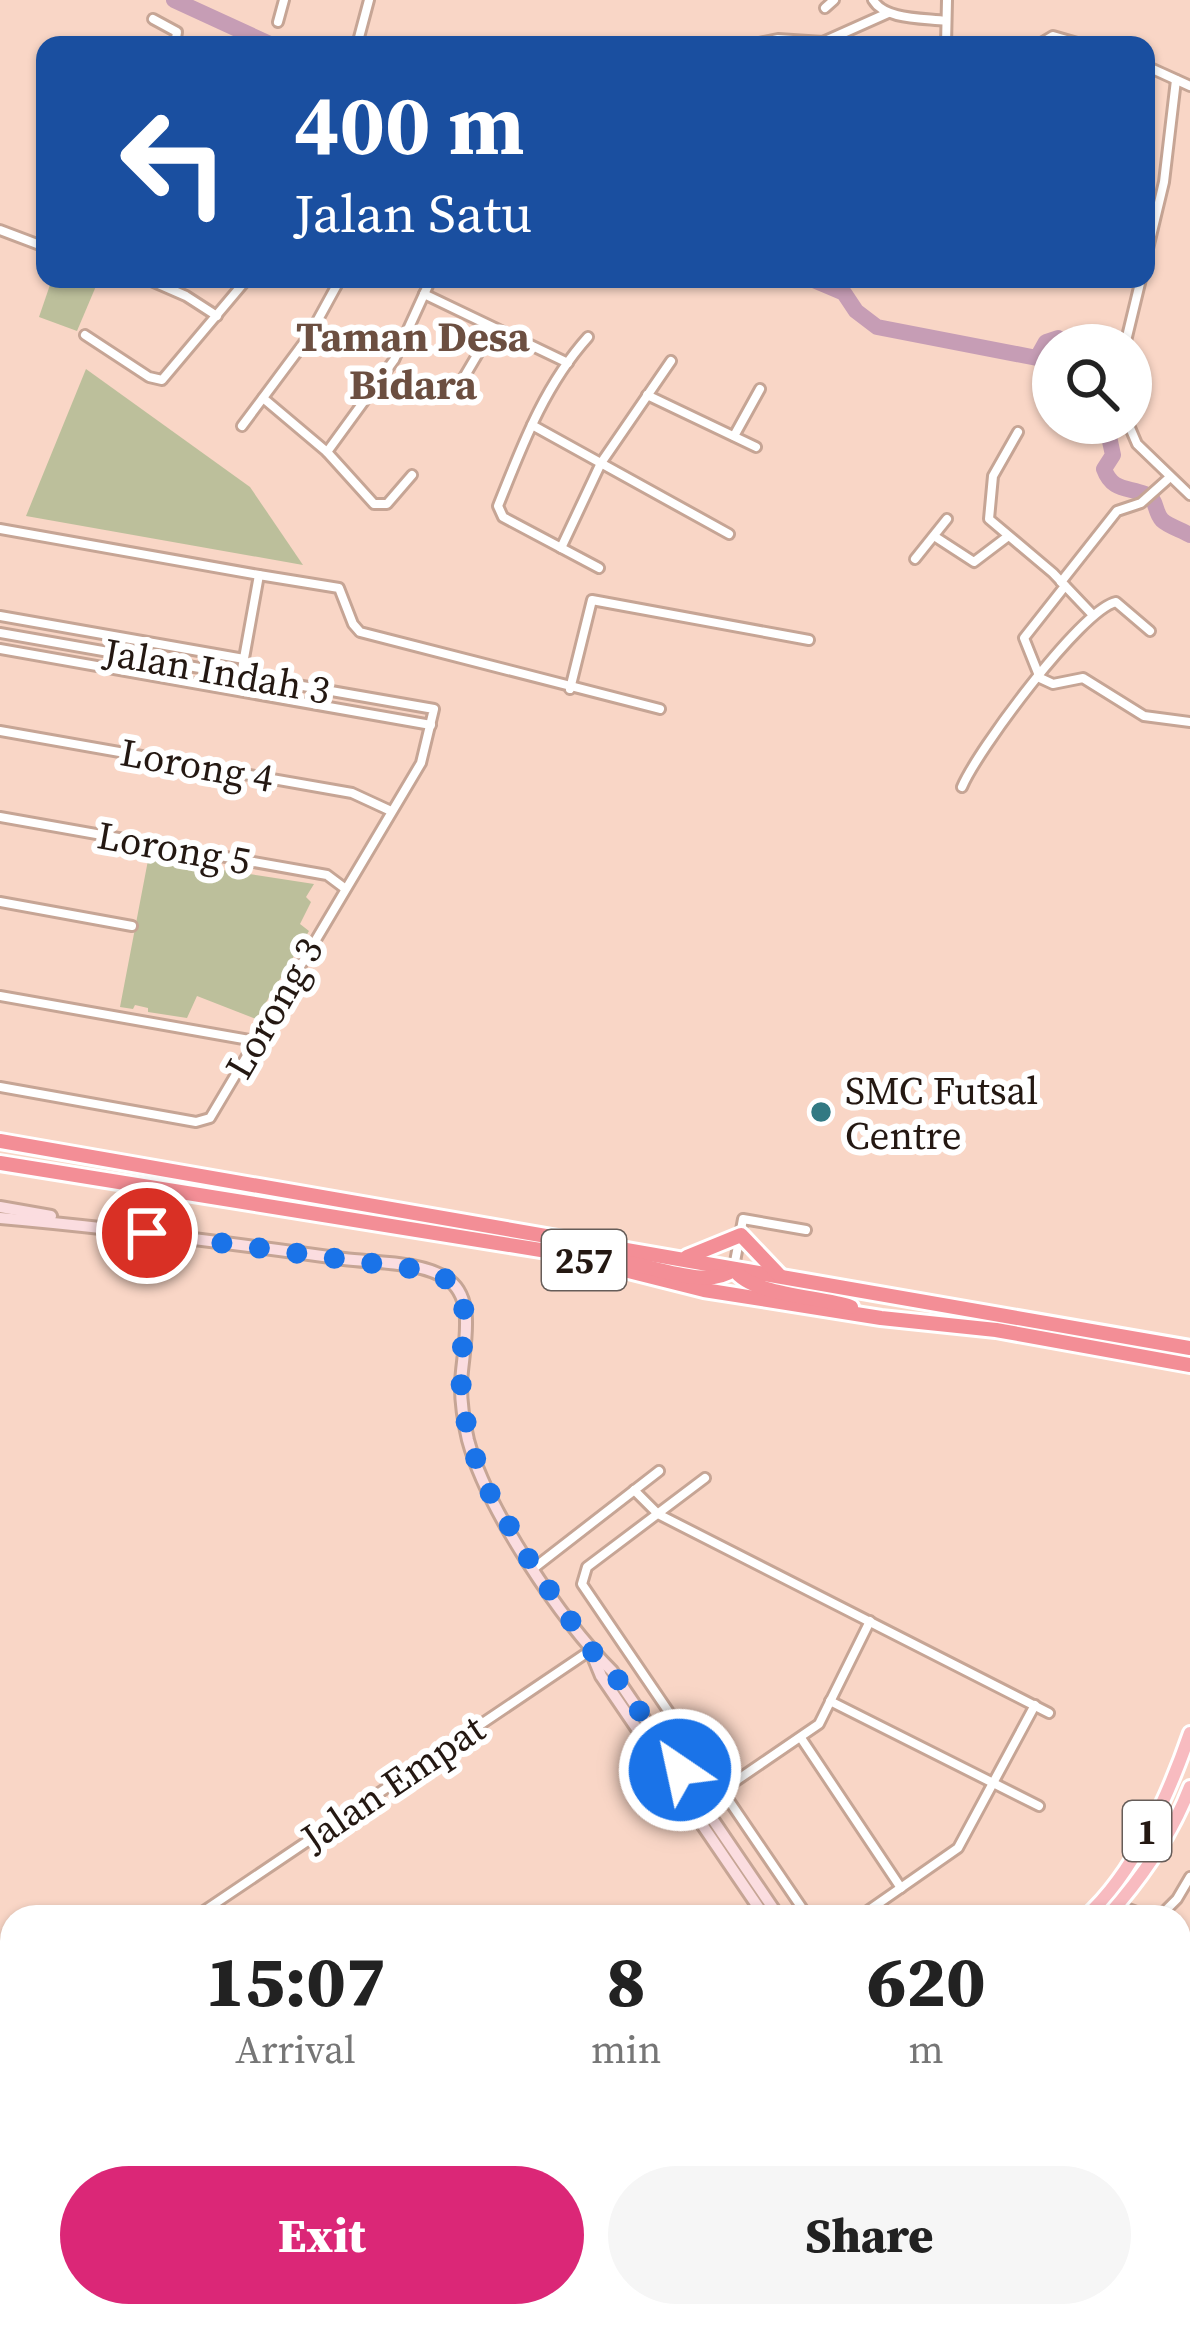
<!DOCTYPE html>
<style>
:root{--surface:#fff;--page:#f6f6f6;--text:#222;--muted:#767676;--accent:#db2777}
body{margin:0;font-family:"Source Serif 4",serif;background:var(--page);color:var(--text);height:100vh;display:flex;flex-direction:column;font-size:45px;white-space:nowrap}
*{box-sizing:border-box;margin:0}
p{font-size:39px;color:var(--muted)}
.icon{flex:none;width:66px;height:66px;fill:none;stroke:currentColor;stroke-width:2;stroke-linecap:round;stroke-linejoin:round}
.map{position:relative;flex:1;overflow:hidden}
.side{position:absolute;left:0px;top:1905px;width:1191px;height:423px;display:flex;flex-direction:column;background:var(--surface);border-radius:36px 36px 0 0;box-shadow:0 3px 9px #0004}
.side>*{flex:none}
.top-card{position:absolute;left:36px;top:36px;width:1119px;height:252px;border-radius:24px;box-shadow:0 3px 9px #0004;background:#1a4fa0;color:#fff;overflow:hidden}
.controls{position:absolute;left:1032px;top:324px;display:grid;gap:24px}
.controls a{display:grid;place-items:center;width:120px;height:120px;border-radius:50%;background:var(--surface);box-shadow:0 3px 9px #0004;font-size:60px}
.pin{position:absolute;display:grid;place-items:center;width:102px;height:102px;color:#fff;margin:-51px;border:6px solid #fff;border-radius:50%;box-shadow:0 3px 12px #0007}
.me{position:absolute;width:132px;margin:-66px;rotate:326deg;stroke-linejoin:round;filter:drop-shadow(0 0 9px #0008)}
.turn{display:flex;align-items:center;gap:42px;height:252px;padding:0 60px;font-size:54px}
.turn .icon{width:156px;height:156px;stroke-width:2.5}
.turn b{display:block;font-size:84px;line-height:102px}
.eta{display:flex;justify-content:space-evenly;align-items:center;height:204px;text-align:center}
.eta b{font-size:72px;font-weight:800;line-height:84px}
.action{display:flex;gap:24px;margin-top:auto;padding:24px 60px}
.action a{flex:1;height:138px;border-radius:72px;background:var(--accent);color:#fff;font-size:48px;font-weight:800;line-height:138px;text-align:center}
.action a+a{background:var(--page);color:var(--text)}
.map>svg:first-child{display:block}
.green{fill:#bcbf9b}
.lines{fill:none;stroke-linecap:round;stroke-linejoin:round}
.river{stroke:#c69db5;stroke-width:16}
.street-casing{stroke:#c6a595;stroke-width:14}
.secondary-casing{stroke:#c6a595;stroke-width:16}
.primary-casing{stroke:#fff;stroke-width:18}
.highway-casing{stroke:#fff;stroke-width:20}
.street{stroke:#fff;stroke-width:8}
.secondary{stroke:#fbdde0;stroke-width:10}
.primary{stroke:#f8bbc0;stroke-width:12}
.highway{stroke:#f38e96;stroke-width:14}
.route{stroke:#1a73e8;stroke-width:21;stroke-dasharray:0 37.8}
.poi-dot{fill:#327983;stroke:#fff;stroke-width:4.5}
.labels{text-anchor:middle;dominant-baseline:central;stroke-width:12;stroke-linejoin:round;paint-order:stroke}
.shield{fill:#fff;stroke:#665d59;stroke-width:3}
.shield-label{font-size:36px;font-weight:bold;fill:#241812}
.street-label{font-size:39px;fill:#241812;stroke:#fff}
.poi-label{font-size:39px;fill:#241812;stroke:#fff;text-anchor:start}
.neighbourhood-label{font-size:42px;font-weight:bold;fill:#6c4f41;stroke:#fff}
</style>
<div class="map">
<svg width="1190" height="2326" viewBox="0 0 1190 2326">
<rect width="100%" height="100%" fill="#f9d6c6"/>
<g class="green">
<path d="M52 279H99L77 331 39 317Z"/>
<path d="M86 369 250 487 303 565 26 516Z"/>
<path d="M149 855 196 865 195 871 207 874 210 868 314 884 306 897 311 902 300 924 309 931 256 1019 197 996 187 1018 148 1012V1008L135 1005 133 1009 120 1007Z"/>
</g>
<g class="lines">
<g class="river">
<path d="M174 0 272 45"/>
<path d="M811 279 844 293 856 311 877 327 1037 358 1046 342 1058 338 1069 345"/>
<path d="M1106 423 1113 455 1104 469C1112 491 1127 487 1145 494 1158 499 1154 512 1162 520 1168 526 1182 530 1190 535"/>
</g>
<defs>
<g id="street">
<path d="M873 0C885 20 923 18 946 21"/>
<path d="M825 8 834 0"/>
<path d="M153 19 177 32 175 45"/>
<path d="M278 22 284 0"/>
<path d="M754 44 778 39 823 42 888 13"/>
<path d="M357 45 369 0"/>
<path d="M946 45 947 0"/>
<path d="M1038 45 1053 36 1084 45"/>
<path d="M1146 66 1190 86"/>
<path d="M0 230 45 247"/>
<path d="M1146 257 1164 182 1176 80"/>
<path d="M147 279 186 296 217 316"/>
<path d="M424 294 568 363"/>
<path d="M85 335 149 377 162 380 247 279"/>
<path d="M588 337C544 386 522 446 498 506L503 517 599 568"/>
<path d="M1125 345 1141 279"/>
<path d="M460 384 493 328"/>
<path d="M647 395 756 447"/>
<path d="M263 398 327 452 374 504H387L412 475"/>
<path d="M1128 423 1137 444 1190 495"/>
<path d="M532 425 729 534"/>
<path d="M242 426 309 336 338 283"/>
<path d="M1018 432 993 476 989 519 1053 573 1092 614"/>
<path d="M734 436 760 389"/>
<path d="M327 452 394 360 431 279"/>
<path d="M0 529 259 575 241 675"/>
<path d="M934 536 974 562 1007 537"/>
<path d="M561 548 601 463 671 361"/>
<path d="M915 559 947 519"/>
<path d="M259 575 339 588 353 624 360 632 660 709"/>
<path d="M1061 582 1117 511 1141 503 1169 478"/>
<path d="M1065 586 1024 638 1040 678 1053 684 1083 678 1144 716 1190 722"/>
<path d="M0 616 244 659"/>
<path d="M0 633 434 709 421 763 210 1118 196 1122 0 1087"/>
<path d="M0 649 431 725"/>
<path d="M570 689 592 600 809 640"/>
<path d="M0 731 352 793 391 811"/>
<path d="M962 787C977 751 1081 610 1116 602L1150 631"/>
<path d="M0 817 327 875 343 887"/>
<path d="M0 902 132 926"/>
<path d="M0 996 255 1041"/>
<path d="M734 1267 743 1219 806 1230"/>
<path d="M705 1478 587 1567 582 1584 808 1917"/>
<path d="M634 1490 658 1514 1049 1713"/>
<path d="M534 1568 659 1471"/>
<path d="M830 1701 1039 1806"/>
<path d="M801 1738 901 1888"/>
<path d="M702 1804 819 1724 870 1621"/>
<path d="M1118 1905 1142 1914H1162L1177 1899 1190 1877"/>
<path d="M195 1917 591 1650"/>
<path d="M859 1917 958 1848 1035 1705"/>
<path d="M0 2033 12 2029"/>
<path d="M0 2064 6 2068 12 2083"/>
<path d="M0 2146 12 2143"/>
<path d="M1179 2242 1190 2247"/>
<path d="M273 2316 280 2326"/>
<path d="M467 2316 473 2326"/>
<path d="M785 2316 787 2326"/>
<path d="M993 2316 1021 2326"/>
<path d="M54 2326 143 2321 159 2316"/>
<path d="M950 2326 953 2316"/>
</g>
<g id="secondary">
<path d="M0 1207 51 1216"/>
<path d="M0 1218C115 1228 230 1243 344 1259 375 1263 425 1261 450 1281 478 1303 461 1356 461 1386 461 1403 464 1423 468 1440 487 1510 561 1620 612 1671L779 1917"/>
<path d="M594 1659 601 1676 765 1917"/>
</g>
<g id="primary">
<path d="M1085 1917C1134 1874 1169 1794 1190 1733"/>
<path d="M1107 1917C1141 1879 1172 1834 1190 1787"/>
<path d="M490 2326 506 2316"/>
<path d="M531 2326 547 2316"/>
</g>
<g id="highway">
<path d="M0 1141 1190 1348"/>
<path d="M0 1163 553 1252 704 1290 881 1318 996 1330 1190 1365"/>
<path d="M687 1257 741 1235 780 1276"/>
<path d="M629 1263C658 1268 709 1289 734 1269"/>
<path d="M734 1269C752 1296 819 1296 851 1307"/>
</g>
</defs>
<use href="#street" class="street-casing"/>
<use href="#secondary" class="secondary-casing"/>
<use href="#primary" class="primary-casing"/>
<use href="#highway" class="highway-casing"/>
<use href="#street" class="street"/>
<use href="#secondary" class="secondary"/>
<use href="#primary" class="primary"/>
<use href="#highway" class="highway"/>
</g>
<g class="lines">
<path class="route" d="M147 1233 422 1270 451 1281 464 1303 461 1389 469 1441 487 1488 534 1568 591 1650 612 1671 680 1770"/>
</g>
<circle class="poi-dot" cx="821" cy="1112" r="12"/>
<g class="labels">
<g class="shield">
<rect x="542" y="1230" width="84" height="60" rx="9"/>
<rect x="1123" y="1801" width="48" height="60" rx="9"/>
</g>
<g class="shield-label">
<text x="584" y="1260">257</text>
<text x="1147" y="1831">1</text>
</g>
<g class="street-label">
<text transform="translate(217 671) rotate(10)">Jalan Indah 3</text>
<text transform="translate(197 765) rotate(10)">Lorong 4</text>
<text transform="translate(174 848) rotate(10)">Lorong 5</text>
<text transform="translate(274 1008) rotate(-60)">Lorong 3</text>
<text transform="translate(393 1783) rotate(-34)">Jalan Empat</text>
</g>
<g class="poi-label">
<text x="845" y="1090">SMC Futsal<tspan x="845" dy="45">Centre</tspan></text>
</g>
<g class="neighbourhood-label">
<text x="413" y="336">Taman Desa<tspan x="413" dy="48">Bidara</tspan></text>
</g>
</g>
</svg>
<div class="controls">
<a><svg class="icon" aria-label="search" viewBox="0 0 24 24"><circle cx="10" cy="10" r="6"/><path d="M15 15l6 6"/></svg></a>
</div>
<div class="pin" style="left:147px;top:1233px;background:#d93025"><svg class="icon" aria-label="arrive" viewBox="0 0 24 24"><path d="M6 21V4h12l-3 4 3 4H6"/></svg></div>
<svg class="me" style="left:680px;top:1770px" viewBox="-20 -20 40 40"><circle r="17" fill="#1a73e8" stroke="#fff" stroke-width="3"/><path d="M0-11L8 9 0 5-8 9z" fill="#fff"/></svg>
<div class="top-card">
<div class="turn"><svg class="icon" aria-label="left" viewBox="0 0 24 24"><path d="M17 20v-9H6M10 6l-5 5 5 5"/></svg><div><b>400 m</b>Jalan Satu</div></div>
</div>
<section class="side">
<div class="eta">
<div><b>15:07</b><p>Arrival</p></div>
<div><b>8</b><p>min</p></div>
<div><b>620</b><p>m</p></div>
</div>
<div class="action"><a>Exit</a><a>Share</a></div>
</section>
</div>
